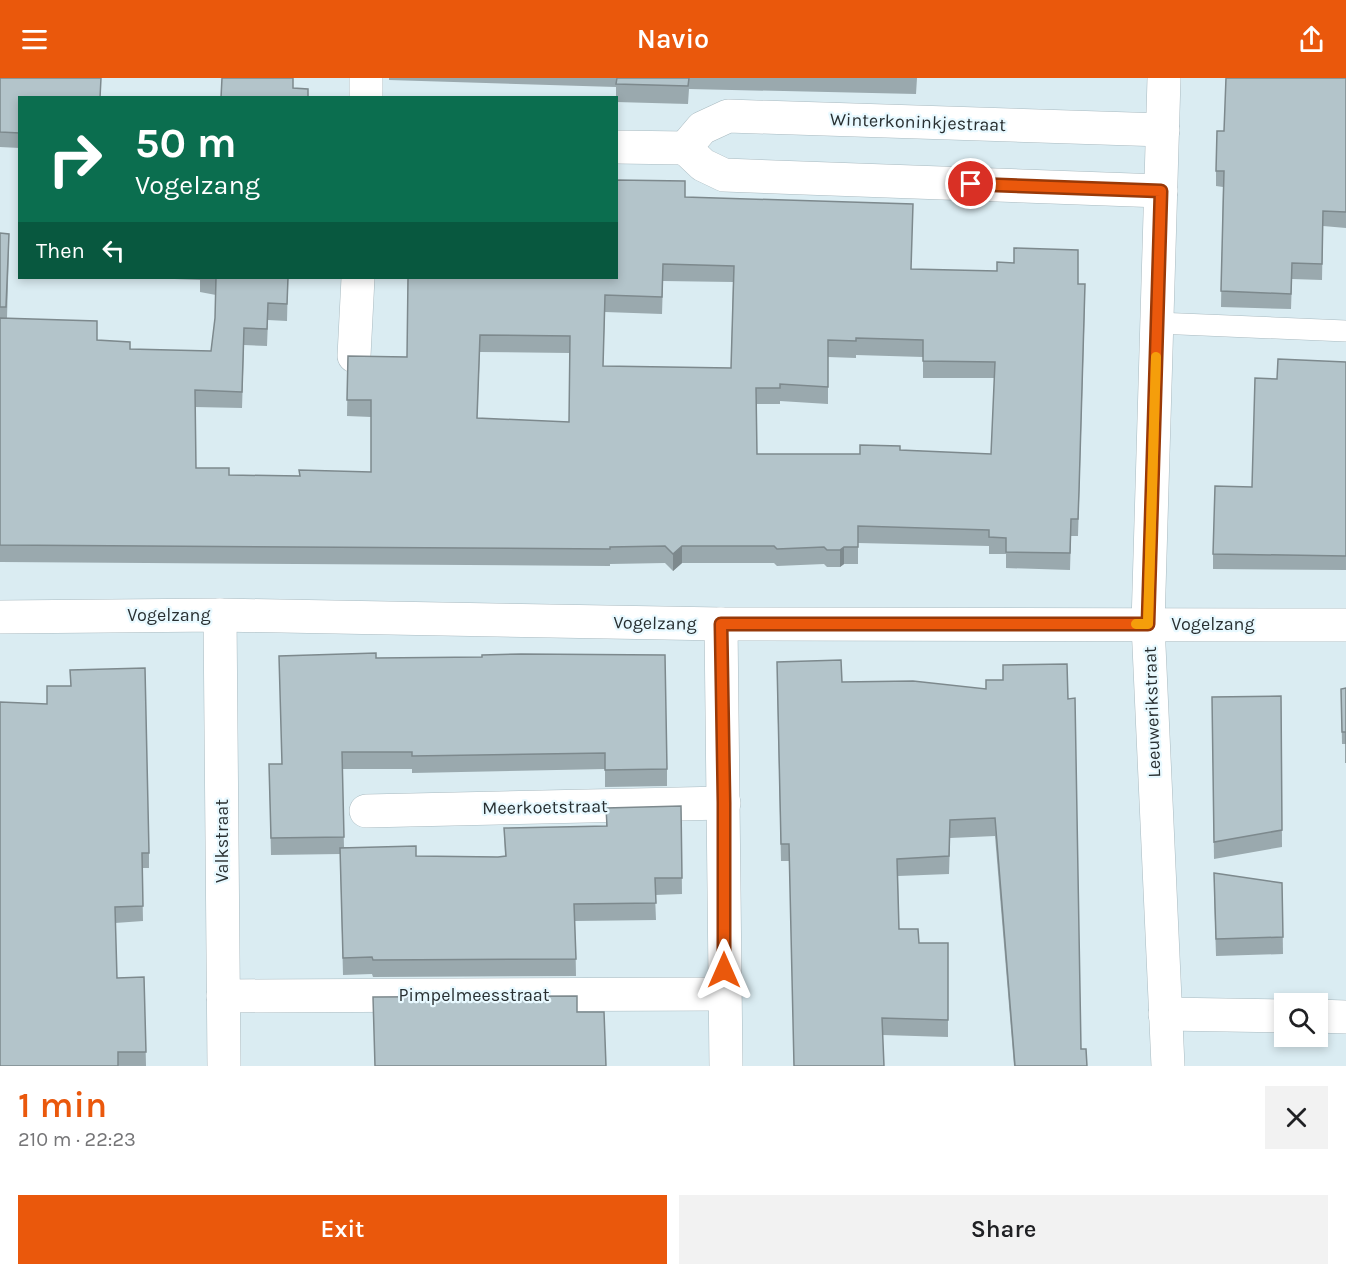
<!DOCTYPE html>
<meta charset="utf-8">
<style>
:root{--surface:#fff;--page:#f2f2f2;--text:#202124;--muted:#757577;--accent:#ea580c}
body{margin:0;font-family:Karla,sans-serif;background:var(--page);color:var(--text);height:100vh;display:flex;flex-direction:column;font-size:22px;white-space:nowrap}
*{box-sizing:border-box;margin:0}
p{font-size:20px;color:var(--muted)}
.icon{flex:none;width:33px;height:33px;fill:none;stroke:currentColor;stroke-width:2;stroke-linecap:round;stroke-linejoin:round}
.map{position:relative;height:988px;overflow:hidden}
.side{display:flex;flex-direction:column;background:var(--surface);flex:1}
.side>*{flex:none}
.hud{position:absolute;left:18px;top:18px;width:600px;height:183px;border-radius:0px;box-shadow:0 3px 9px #0003;background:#0b6e4f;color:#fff;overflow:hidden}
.buttons{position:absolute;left:1274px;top:915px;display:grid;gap:12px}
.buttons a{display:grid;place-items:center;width:54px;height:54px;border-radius:0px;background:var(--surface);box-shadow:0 3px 9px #0003;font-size:30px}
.pin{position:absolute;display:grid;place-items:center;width:51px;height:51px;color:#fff;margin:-26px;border:3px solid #fff;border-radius:50%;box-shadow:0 2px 6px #0007}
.me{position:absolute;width:66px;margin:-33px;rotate:0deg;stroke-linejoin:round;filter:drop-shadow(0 0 4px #0008)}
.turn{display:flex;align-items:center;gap:21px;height:126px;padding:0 18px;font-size:27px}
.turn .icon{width:78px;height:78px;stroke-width:2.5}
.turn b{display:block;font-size:42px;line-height:51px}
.then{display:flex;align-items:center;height:57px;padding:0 18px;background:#0003;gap:12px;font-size:22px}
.round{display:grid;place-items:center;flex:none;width:63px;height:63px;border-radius:0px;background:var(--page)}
.head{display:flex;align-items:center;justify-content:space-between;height:102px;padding:0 18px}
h1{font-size:36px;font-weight:600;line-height:45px;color:var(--accent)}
.action{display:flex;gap:12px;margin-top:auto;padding:12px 18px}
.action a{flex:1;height:69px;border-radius:0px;background:var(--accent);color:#fff;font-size:24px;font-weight:600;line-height:69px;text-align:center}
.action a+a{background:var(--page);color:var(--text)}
header{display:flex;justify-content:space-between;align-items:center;height:78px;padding:0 18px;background:var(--accent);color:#fff;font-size:27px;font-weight:600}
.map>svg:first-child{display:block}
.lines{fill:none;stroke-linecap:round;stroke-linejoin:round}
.lane-casing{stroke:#a9bac0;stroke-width:22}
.street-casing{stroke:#a9bac0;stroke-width:34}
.lane{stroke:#fff;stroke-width:21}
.street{stroke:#fff;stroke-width:33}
.wall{fill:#9aa9ae;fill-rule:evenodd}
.shaded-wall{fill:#7d898d}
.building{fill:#b3c4ca;stroke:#7d898d;stroke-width:1.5;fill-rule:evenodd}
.route-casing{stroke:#983908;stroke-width:15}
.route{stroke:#ea580c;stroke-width:10}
.slow{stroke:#f59e0b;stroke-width:10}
.labels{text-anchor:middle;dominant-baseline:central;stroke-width:4.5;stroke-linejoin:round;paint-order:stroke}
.street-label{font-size:18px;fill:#282f31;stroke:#e8f9ff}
</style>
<header><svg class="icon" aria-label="menu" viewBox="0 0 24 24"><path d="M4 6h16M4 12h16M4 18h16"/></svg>Navio<svg class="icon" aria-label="share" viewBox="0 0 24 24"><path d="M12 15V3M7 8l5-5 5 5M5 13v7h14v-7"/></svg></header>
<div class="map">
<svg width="1346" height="988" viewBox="0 0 1346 988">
<rect width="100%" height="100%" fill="#daecf2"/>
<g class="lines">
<defs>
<path id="lane" d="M1157 245 1346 253"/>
<g id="street">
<path d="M1164 0 1148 546 1168 988"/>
<path d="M366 20V0"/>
<path d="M616 69 685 70 702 50 728 38 1163 52"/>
<path d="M685 70 703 87 724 97 1161 113"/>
<path d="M354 278 358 200"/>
<path d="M220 537 224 988"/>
<path d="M0 539 220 537 721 546 1346 547"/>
<path d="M721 546 726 988"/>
<path d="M366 733 724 725"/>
<path d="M223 918 724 916"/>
<path d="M1165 936 1284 938"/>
<path d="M1317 938 1346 939"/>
</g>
</defs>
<use href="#lane" class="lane-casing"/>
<use href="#street" class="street-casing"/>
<use href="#lane" class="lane"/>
<use href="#street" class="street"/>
</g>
<g class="wall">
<path d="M0 0 20 20V70L0 69Z"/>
<path d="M389 0H917L916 16 689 11 688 26 616 24V9L389 2Z"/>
<path d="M1346 0V150L1323 148 1322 202 1292 201 1291 231 1221 229 1223 109 1216 108V93L1224 53Z"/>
<path d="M685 119 912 191 1078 206 1085 223 1078 458H1071L1070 492 1006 490V476H989V468L858 465V486H844L840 489H827L824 486 777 488 774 485H682L673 493 665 485 610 486V488L0 484V155L9 171 7 240 130 271 211 273 215 240 216 217 200 214V202L149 200H288L287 243 268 242 267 268 244 267 242 330 195 329 196 390 229 397 299 398 371 394V339L347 338 348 278 407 279ZM663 203 733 204 731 290 603 288 605 234 662 236ZM480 274 570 275 569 344 477 340ZM856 277 923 279V300H995L991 376 900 372 860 376H757V326H780V323L828 326V279L856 280Z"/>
<path d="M1346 284V492L1213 491V476L1252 409 1277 301Z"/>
<path d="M376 580 667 691V708L605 709V691L412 695V691H342L344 769 416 778 498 779 505 778 504 750 606 748V730L681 728 682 816 655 817 656 842 575 843 576 898 373 899 372 896 343 897 340 776 271 777 269 686H281Z"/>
<path d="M70 592 149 775V790H142L143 843 115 845 117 900 144 899 146 988H0L47 626 71 608Z"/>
<path d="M777 601 986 611 1081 971 1087 988H1014L995 758 950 760 949 796 898 798 899 851 919 865H948V959L883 957 789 783H781Z"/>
<path d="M1346 610V666H1342L1341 611Z"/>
<path d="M1281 618 1282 769 1214 781 1212 619Z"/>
<path d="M1282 805 1283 876 1216 878 1214 812Z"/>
</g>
<g class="shaded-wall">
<path d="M682 468V485L673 493V476Z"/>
<path d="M844 469V486L840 489V472Z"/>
</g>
<g class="building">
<path d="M0 0H101L100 20H20V55L0 54Z"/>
<path d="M222 0H293V10L308 11V20H221Z"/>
<path d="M617 0H689L688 8 616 6Z"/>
<path d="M1226 0H1346V134L1323 133 1322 186 1292 185 1291 216 1221 213 1224 93H1216L1217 53H1224Z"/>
<path d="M616 102 685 103V119L913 126 911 191 997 193V184L1014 185V170L1078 172V206H1085L1079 413 1078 441H1071L1070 475 1006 474V460L989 459V452L858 448V469H844L840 472H827L824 469 777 471 774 468H682L673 476 665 468 610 469V471L0 467V240L97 243V262L130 264V271L211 273 215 240 216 200H212H288L287 226 268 225 267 251 244 250 242 314 195 312 196 390H229V397L300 398 299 392 371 394V322H347L348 278 407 279 408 200H616ZM663 186 734 188 731 290 603 288 605 217 662 219ZM480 257 570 258 569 344 477 340ZM856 260 923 262V283L995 284 991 376 900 372V368L860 367V376H757L756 310H780V306L828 309V262L856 263Z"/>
<path d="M0 155 9 156 6 229H0Z"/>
<path d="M1278 281 1346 284V478L1213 476 1215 408 1252 409 1255 300 1277 301Z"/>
<path d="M376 575V580L482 579V577L521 576 665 577 667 691 605 692V675L412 678V674H342L344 759 271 760 269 686H282L279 578Z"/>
<path d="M841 582 842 604 913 603 986 611V602H1003V587L1067 586 1068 621 1075 620 1081 971H1086L1087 988H1015L995 740 950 742 949 778 897 781 899 851H918L919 865H948V942L882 940 884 988H794L789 766H781L777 584Z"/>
<path d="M145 590 149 775H142L143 828 115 829 117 900 144 899 146 974H118V988H0V624L47 626V608H71L70 592Z"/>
<path d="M1346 610V685V654H1342L1341 611Z"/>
<path d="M1281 618 1282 752 1214 764 1212 619Z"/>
<path d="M681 728 682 800H655L656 825 574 826 576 881 373 882 372 879 343 880 340 770 416 768V778L498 779 506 778 504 750 607 748 606 730Z"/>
<path d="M1214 795 1282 805 1283 859 1216 861Z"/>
<path d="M577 918V934H604L606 988H375L373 919Z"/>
</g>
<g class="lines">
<defs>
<path id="route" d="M724 892V725L721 546H1148L1161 113 971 106"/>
</defs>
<use href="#route" class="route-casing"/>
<use href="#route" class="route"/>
<path class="slow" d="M1136 546H1148L1156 279"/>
</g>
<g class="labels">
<g class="street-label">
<text transform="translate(918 44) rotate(2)">Winterkoninkjestraat</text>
<text x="169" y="537">Vogelzang</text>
<text transform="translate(655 545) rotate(1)">Vogelzang</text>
<text x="1213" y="546">Vogelzang</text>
<text transform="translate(1152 634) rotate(-92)">Leeuwerikstraat</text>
<text transform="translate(545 729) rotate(-1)">Meerkoetstraat</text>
<text transform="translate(222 763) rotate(-90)">Valkstraat</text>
<text x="474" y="917">Pimpelmeesstraat</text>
</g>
</g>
</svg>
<div class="buttons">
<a><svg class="icon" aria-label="search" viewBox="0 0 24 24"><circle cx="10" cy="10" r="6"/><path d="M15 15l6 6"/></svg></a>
</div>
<div class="pin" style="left:971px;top:106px;background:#d93025"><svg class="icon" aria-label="arrive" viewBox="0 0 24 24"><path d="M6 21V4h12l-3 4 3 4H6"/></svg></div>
<svg class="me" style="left:724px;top:892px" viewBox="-20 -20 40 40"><path d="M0-17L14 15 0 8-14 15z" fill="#ea580c" stroke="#fff" stroke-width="4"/></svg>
<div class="hud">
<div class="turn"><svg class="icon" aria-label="right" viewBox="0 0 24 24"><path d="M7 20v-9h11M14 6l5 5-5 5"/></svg><div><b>50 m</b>Vogelzang</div></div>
<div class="then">Then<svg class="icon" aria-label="left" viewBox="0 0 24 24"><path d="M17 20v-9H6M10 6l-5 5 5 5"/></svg></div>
</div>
</div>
<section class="side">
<div class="head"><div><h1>1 min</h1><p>210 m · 22:23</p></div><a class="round"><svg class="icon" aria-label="close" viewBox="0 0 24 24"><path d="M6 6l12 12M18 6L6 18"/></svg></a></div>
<div class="action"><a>Exit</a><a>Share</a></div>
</section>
